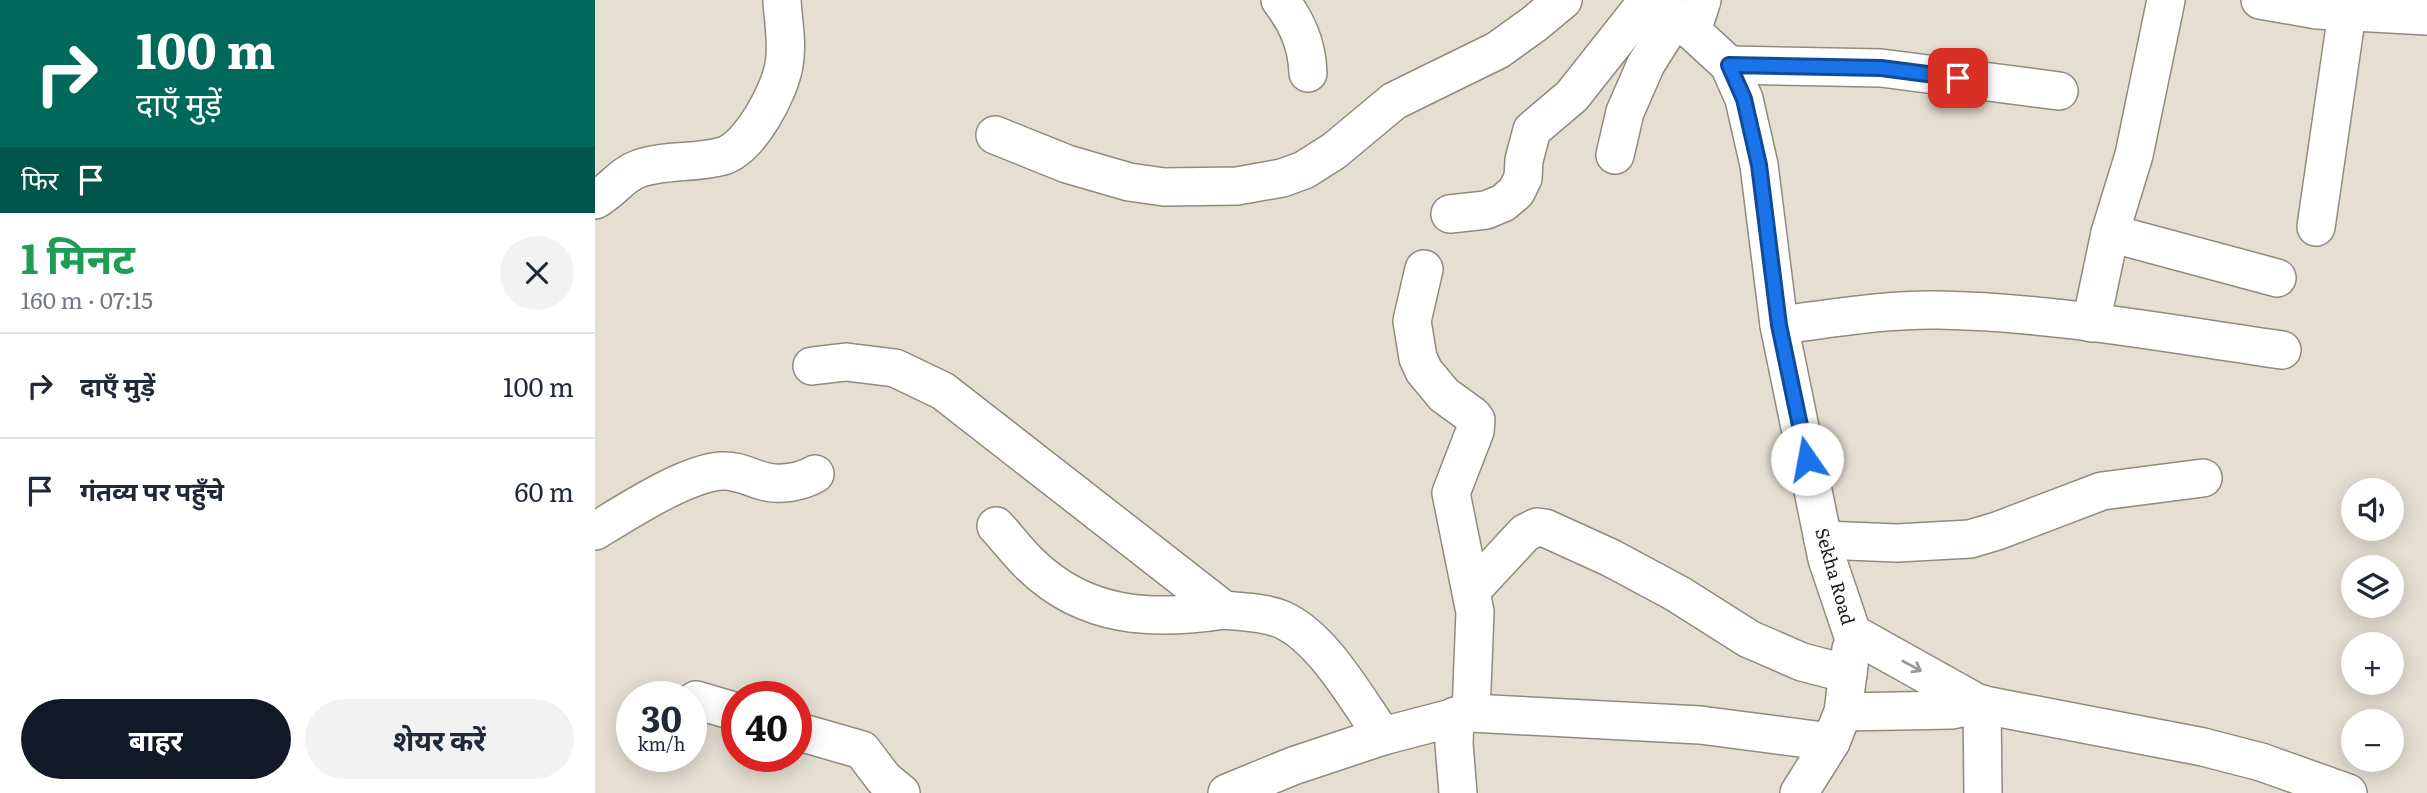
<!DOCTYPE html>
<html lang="hi">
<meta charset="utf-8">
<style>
:root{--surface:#fff;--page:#f2f2f3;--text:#1f2937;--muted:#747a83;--line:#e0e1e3;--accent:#111827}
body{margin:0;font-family:Literata,"Noto Sans Devanagari",serif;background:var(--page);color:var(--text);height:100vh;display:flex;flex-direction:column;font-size:26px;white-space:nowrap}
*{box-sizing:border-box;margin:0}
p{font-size:23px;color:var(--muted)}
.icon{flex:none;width:38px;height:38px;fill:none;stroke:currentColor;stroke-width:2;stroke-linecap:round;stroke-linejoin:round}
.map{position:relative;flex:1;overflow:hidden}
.sheet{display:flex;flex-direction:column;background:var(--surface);width:595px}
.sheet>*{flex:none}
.banner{background:#00695c;color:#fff;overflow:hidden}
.tools{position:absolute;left:1746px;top:478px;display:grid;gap:14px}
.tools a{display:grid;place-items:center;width:63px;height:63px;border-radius:50%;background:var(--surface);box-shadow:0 4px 18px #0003;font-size:35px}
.speed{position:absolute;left:21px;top:681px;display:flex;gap:14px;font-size:35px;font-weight:700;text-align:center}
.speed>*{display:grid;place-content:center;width:91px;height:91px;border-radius:50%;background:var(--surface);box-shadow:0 4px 18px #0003;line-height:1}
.speed small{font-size:18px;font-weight:400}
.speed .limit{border:10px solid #d22;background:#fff;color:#111}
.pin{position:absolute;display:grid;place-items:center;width:60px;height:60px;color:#fff;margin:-30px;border-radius:14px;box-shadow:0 4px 10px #0006}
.me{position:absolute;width:77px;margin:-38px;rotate:348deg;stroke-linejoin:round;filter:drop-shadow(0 0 5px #0008)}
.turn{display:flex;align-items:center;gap:24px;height:147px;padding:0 21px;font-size:32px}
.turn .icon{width:91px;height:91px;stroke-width:2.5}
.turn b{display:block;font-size:49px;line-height:60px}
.then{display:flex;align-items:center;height:66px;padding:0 21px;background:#0003;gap:14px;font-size:26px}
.round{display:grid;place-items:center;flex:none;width:74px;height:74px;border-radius:37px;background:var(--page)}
.headline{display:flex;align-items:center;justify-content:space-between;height:119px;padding:0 21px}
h1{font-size:42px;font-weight:700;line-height:52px;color:#1e9e55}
.cta{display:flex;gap:14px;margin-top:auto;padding:14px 21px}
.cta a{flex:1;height:80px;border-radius:42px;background:var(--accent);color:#fff;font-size:28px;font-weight:700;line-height:80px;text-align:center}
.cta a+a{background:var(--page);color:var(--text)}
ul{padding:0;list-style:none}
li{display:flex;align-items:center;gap:21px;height:105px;padding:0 21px;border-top:2px solid var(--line)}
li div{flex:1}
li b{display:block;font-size:26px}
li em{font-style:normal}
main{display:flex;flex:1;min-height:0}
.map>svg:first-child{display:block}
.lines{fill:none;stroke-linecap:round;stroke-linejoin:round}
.minor-casing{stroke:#8f8b7d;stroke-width:40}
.minor{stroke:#fff;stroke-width:37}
.oneway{stroke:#9a9997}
.route-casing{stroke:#114b97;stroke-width:18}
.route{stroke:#1a73e8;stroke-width:12}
.labels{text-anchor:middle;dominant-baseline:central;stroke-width:6;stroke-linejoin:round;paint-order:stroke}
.street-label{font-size:18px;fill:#1e1c17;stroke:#fff}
</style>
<main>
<section class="sheet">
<div class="banner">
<div class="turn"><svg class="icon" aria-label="right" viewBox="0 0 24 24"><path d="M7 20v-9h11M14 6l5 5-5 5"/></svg><div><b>100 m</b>दाएँ मुड़ें</div></div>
<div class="then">फिर<svg class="icon" aria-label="arrive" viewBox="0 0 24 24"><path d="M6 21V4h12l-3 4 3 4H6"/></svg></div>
</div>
<div class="headline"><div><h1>1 मिनट</h1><p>160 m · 07:15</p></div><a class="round"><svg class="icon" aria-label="close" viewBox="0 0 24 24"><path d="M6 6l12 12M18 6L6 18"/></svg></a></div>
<ul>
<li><svg class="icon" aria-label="right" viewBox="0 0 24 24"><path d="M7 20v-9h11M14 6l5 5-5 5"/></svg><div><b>दाएँ मुड़ें</b></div><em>100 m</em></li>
<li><svg class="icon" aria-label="arrive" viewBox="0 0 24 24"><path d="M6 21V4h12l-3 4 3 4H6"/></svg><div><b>गंतव्य पर पहुँचे</b></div><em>60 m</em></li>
</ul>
<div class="cta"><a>बाहर</a><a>शेयर करें</a></div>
</section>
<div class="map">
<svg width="1832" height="793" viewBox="0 0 1832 793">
<rect width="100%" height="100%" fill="#e4dfd1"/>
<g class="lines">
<defs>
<g id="minor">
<path d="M685 0C702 22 712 44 713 73"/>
<path d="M1056 0 1097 31 1134 65 1149 99 1164 165 1184 325 1232 559 1257 633 1384 704 1608 747 1666 762 1753 793"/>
<path d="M1665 0 1722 10 1832 16"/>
<path d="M1097 31 1107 0"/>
<path d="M1134 65 1286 68 1464 91"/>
<path d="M400 135 472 164 534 182 569 187 642 186 687 178 709 170 739 151 799 101 903 50 939 24 968 0"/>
<path d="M1020 155 1030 112 1051 64 1080 18"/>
<path d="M0 200C16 192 26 175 43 169 71 159 100 164 128 156 155 148 185 91 189 65 193 44 188 21 187 0"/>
<path d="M855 214 891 210 908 203 921 192 928 178 929 160 937 130 977 96 1053 0"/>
<path d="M1721 227 1752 13"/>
<path d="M1515 233 1682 278"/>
<path d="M829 269 817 321 823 358 829 371 849 395 878 416 881 420 880 431 856 493 880 612 876 713"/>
<path d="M1496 323 1515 233 1539 155 1571 0"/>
<path d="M1184 325C1236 319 1290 309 1343 310 1457 312 1575 334 1687 350"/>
<path d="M217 366 251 362 300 368 348 391 629 610C648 612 670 612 688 620 729 639 762 700 788 736"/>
<path d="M401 526C413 539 424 554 437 566 491 618 558 621 629 610"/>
<path d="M0 531C32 512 89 474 126 471 143 470 153 477 168 481 184 486 206 482 220 474"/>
<path d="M1228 540 1302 543 1375 539 1402 531 1507 491 1608 478"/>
<path d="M877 590 930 533 942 527 950 528 1016 558 1083 594 1154 639 1207 662 1253 674"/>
<path d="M101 700 142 712"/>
<path d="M1387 704 1388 793"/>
<path d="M1248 712 1357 710 1384 704"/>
<path d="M860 716 859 744 863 793"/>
<path d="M201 731 267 750 289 779 306 793"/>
<path d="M632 793 698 766 788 736 876 713 1105 725 1236 742"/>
<path d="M1204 793 1236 742 1248 712 1256 649"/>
</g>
</defs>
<use href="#minor" class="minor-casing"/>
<use href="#minor" class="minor"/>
</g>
<defs><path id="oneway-shaft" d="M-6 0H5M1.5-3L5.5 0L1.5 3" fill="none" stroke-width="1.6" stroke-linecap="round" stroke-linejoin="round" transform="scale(1.75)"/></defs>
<use class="oneway" href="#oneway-shaft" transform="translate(1317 666) rotate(29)"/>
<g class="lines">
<defs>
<path id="route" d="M1212 459 1184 325 1164 165 1149 99 1134 65 1286 68 1363 78"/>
</defs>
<use href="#route" class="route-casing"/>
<use href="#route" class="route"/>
</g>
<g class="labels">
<g class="street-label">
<text transform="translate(1241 576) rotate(74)">Sekha Road</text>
</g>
</g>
</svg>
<div class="tools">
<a><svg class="icon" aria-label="sound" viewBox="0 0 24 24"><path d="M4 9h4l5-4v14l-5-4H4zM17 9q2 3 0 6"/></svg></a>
<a><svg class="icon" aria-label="layers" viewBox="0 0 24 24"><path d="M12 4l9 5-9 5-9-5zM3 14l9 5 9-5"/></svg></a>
<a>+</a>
<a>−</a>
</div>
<div class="speed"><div>30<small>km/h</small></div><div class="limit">40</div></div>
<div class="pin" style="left:1363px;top:78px;background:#d93025"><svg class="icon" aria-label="arrive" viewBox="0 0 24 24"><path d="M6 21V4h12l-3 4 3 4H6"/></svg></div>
<svg class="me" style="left:1212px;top:459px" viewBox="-20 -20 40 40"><circle r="19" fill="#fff"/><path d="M0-13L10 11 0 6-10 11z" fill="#1a73e8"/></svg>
</div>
</main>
